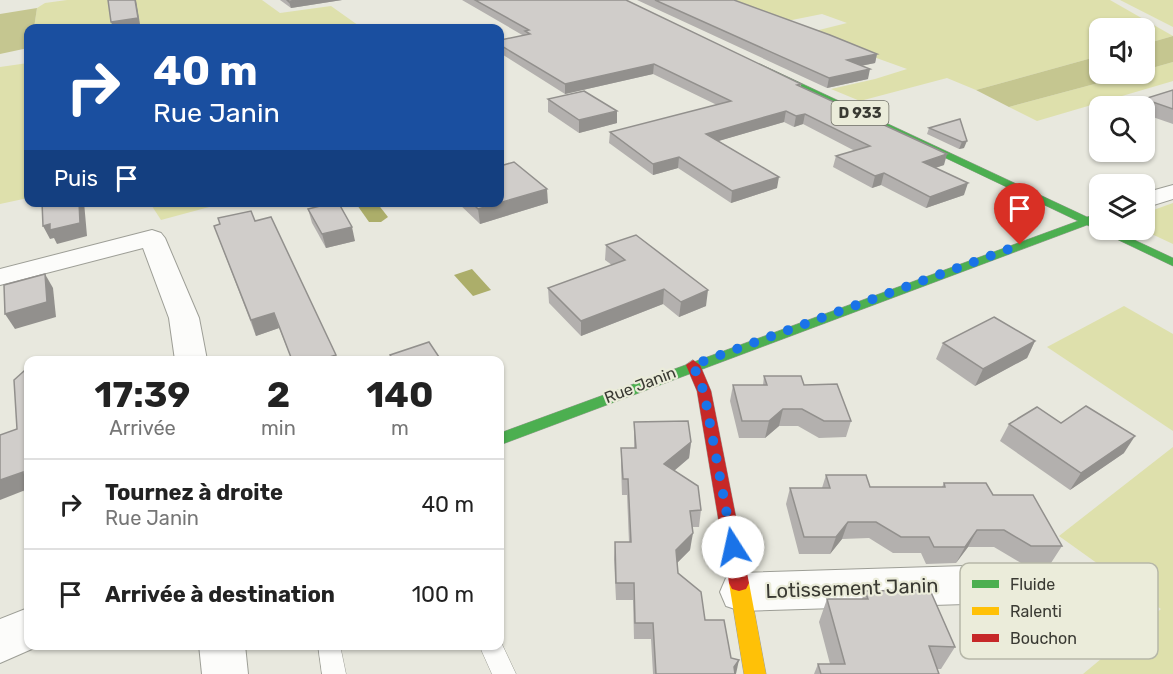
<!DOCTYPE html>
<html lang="fr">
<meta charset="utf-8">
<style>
:root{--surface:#fff;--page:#f2f2f2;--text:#222;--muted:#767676;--line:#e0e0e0}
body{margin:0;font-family:Rubik,sans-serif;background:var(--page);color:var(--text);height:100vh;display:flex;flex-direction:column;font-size:22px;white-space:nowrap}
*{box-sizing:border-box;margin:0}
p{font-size:20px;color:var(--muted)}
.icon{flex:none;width:33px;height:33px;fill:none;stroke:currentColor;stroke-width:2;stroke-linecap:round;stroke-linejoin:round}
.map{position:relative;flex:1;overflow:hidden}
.drawer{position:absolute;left:24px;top:356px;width:480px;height:294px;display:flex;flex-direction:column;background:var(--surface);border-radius:12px;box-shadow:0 2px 4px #0004}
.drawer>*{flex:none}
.guide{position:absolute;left:24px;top:24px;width:480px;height:183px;border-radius:12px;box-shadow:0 2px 4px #0004;background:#1a4fa0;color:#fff;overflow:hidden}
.buttons{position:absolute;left:1089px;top:18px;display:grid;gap:12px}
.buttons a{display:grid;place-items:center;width:66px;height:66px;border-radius:12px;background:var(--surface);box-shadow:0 2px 4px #0004;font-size:30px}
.pin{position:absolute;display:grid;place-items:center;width:51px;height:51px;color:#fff;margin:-62px -26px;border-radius:50% 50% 50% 0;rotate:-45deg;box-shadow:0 0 6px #0007}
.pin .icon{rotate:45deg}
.me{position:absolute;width:66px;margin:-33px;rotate:350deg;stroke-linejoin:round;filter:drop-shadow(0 0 4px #0008)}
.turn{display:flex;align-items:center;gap:21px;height:126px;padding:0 30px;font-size:27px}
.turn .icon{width:78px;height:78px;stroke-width:2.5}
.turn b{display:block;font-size:42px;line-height:51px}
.then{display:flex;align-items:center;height:57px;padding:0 30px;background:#0003;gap:12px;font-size:22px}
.eta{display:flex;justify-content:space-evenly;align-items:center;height:102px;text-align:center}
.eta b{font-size:36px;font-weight:700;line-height:42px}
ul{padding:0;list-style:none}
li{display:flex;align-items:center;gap:18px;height:90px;padding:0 30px;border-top:2px solid var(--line)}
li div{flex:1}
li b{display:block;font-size:22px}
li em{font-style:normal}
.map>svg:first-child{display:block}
.green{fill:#dee0ac}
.forest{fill:#c5c690}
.water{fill:#acae6a}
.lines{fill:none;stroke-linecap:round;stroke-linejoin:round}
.lane-casing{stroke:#9d9e96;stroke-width:1}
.street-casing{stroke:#9d9e96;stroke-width:2}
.fast-casing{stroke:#9d9e96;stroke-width:1}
.slow-casing{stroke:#9d9e96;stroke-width:1}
.jam-casing{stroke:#9d9e96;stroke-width:1}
.lane{fill:#fcfcfa;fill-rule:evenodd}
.street{fill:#fcfcfa;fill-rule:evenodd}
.fast{fill:#4caf50;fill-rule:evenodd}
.slow{fill:#ffc107;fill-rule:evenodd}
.jam{fill:#c62828;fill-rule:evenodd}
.wall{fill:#b3b0ae}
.shaded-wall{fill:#92908d}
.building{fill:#d0cdca;stroke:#92908d;stroke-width:1.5}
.route{stroke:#1a73e8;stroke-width:10;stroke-dasharray:0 18}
.labels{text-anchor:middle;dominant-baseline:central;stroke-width:4.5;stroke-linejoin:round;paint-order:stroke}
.shield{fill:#ebecda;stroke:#6f6f65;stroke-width:1.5}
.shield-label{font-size:15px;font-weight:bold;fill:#3a3a33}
.street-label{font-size:16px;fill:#3a3a33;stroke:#ebecda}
.near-street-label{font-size:20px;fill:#3a3a33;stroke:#ebecda}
.key{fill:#ebecda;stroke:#b6b7a8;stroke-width:1.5}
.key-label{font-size:16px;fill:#3a3a33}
</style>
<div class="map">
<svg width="1173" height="674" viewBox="0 0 1173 674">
<rect width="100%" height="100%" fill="#e8e8de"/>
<g class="green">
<path d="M67 0H262L280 13 331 6 362 28H34L37 8 45 3Z"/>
<path d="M722 0H1110L1173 36 1145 44 1144 28H1100L1099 56 976 90 947 78 860 101 831 89 875 79 907 69 807 33 847 23 822 14 777 23Z"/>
<path d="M1120 0H1173V27Z"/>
<path d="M1173 62V81L1037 121 1009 107 1132 74H1144L1145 70Z"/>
<path d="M28 63V198L0 204V67Z"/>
<path d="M150 203H224L161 220Z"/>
<path d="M1173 203V244L1143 230 1145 213Z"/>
<path d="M1124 306 1173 334V431L1047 347Z"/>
<path d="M1173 447V674H1083L1161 609 1059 536Z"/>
</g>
<g class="forest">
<path d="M37 8 34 28H28V48L0 54V14Z"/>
<path d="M1173 36V62L1145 70V44Z"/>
<path d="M1099 56 1100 74H1132L1009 107 976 90Z"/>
</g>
<g class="water">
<path d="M369 203H377L388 217 381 222H369L357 205Z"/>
<path d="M472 269 491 290 473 296 454 275Z"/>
</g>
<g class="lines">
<defs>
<g id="lane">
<path d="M500 640 516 674H492L479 645H500Z"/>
<path d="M318 645H340L346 674H322Z"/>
</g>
<g id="street">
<path d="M1173 185V199L1144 208V193Z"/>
<path d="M152 230 161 233 165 238 199 318 207 360H175L169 318 143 248 0 285V269Z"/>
<path d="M998 565 1013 571 1019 584 1013 597 998 603 741 611 726 606 720 592 726 578 741 573Z"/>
<path d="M28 608V645H41L0 663V619Z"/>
<path d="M199 645H245L248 674H202Z"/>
</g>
<path id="fast" d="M760 64 1087 217 1100 213V220L1096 221 1100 223V230H1113L1173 258V266L1087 225 500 445V433L1078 221 757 68 756 66Z"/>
<path id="slow" d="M739 575 746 577 749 583 766 674H744L729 583 732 577Z"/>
<path id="jam" d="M693 360 700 365 711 391 749 583 746 589 739 591 732 589 729 583 697 391 686 365Z"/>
</defs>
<use href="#lane" class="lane-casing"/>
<use href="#street" class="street-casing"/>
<use href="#fast" class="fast-casing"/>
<use href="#slow" class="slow-casing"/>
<use href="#jam" class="jam-casing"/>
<use href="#lane" class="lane"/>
<use href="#street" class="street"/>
<use href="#fast" class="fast"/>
<use href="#slow" class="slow"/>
<use href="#jam" class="jam"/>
</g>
<g class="wall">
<path d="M280 0H342L291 8Z"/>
<path d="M462 0H626L801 84V87L944 165 935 168 964 195 926 208 881 185 872 188 833 167 836 156 855 151 803 124 794 127 784 122 718 141 777 188 731 203 678 168 653 175 609 143 610 132 717 105 653 74 565 94 500 53V40L524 36Z"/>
<path d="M637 0H734L877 54 875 63 861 66 868 79 827 88Z"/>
<path d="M1173 90V124L1144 114V106H1140L1144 99Z"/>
<path d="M548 99 617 123 579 133 548 112Z"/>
<path d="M960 119 964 148 959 149 927 134 929 128Z"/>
<path d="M457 202H500L548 203 480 224Z"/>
<path d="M308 209 355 241 326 248 312 223Z"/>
<path d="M255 221 336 355 337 360H292L279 328 256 336 214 226Z"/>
<path d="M606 245 706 306 679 317 663 304 581 336 549 303 548 288 612 265 605 260Z"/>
<path d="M1035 341 1027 358 975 386 936 359 943 343Z"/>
<path d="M764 376 804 385 851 421 846 437 819 438 798 426H779L765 438H739L730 401 733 385H763Z"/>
<path d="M634 422 691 442 689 458 674 471 701 510 699 527H692L690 550 677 563 678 573 705 620 731 658 736 674H653L651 639H634L633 600H616L614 559 615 542H629L627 495H622L621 465V448H634Z"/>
<path d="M1061 423 1124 453 1070 490 1000 441 1009 424Z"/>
<path d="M826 475 870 487H942L944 483 993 495 1062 546 1051 563H1021L994 547H968L956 563 926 564 921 553H893L869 538 842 539 830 554H799L786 504 790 488H822Z"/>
<path d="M865 591 955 647 941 669H937L939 674H814L818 664H830L819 622 827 599H862Z"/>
</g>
<g class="shaded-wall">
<path d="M135 0H136L140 24 113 27 111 22Z"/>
<path d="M301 0H342L291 8 289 2Z"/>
<path d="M877 54 875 63 845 69 847 60Z"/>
<path d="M654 64 653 74 565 94V84Z"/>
<path d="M870 69 868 79 827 88 829 78Z"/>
<path d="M617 111V123L579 133V120Z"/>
<path d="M786 111 784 122 705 145 706 134Z"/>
<path d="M805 114 803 124 794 127 796 116Z"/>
<path d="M967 141 964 148 959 149 962 142Z"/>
<path d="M947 154 944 165 920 173 923 162Z"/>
<path d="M679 157 678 168 653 175V164Z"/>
<path d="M884 173 881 185 872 188 875 176Z"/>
<path d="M779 177 777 188 731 203 732 191Z"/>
<path d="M968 183 964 195 926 208 930 197Z"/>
<path d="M547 189 548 203 480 224 478 209Z"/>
<path d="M79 202H84L87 236 57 244 54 238 50 239 43 226Z"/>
<path d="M352 227 355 241 326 248 322 234Z"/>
<path d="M45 274 53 288 56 317 15 329 5 314Z"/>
<path d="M664 289 663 304 581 336V321Z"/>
<path d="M708 290 706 306 679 317 681 302Z"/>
<path d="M274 313 279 328 256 336 251 320Z"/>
<path d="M1035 341 1027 358 975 386 983 369Z"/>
<path d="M336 355 337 360H320Z"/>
<path d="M783 409 779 426 765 438 769 421Z"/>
<path d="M1135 436 1124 453 1070 490 1081 473Z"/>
<path d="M691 442 689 458 662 481 664 464Z"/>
<path d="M23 472 28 489 0 500V480Z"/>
<path d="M848 522 842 539 830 554 836 537Z"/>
<path d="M977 530 968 547 956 563 965 547Z"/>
<path d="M693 533 690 550 674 566 676 550Z"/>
<path d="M739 660 736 674H732L734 667Z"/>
</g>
<g class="building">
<path d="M108 0H135L138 18 111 22Z"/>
<path d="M287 0H301L289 2Z"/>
<path d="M475 0H626L801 84 797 85 947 154 923 162 968 183 930 197 884 173 875 176 836 156 870 146 805 114 796 116 786 111 706 134 779 177 732 191 679 157 653 164 610 132 731 101 654 64 565 84 500 45V40L530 34 525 31 529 30Z"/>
<path d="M655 0H734L830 35 877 54 847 60 870 69 829 78Z"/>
<path d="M1173 90V109L1144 99Z"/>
<path d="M584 91 617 111 579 120 548 99Z"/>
<path d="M960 119 967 141 962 142 929 128Z"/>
<path d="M514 162 547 189 478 209 471 202H500V166Z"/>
<path d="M42 202H79L80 223 50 230V224L43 226Z"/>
<path d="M336 202H338L352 227 322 234 308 209Z"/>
<path d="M251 211 255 221 271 217 336 355 320 360H292L274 313 251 320 214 226 220 224 218 218Z"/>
<path d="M636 235 708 290 681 302 664 289 581 321 548 288 625 260 606 245Z"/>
<path d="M45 274 47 302 5 314 4 285Z"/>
<path d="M994 317 1035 341 983 369 943 343Z"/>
<path d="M429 342 441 360H393L390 355Z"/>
<path d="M24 371 28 372V531L23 472 0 480V435L17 429 14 380Z"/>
<path d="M764 376H801L804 385 837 384 851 421H824L802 409H783L769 421H742L733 385H767Z"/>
<path d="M1086 406 1135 436 1081 473 1009 424 1037 407 1061 423Z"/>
<path d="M688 421 691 442 664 464 698 486 701 510 690 511 693 533 676 550 678 573 701 592 705 620H724L731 658 739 660 734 667 735 674H656L653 623H635L634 583H616L615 542H631L628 479H623L621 448H636L634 422Z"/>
<path d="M826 475H866L870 487H945L944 483H986L993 495H1033L1062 546H1031L1004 530H977L965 547H934L929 537H901L876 522H848L836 537H804L790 488H830Z"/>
<path d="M930 590 955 647 929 646 939 674H821L818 664H845L827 599H868L865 591Z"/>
</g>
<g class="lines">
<path class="route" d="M733 547 704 392 693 365 1020 245"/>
</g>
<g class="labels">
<rect class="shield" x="831.5" y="101" width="57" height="24" rx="4.5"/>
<g class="shield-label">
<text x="860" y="113">D 933</text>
</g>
<g class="street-label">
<text transform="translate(640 385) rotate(-21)">Rue Janin</text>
</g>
<g class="near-street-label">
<text transform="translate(852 588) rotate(-2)">Lotissement Janin</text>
</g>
</g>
<rect x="960" y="563" width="198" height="96" rx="9" class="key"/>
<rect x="972" y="580" width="27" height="8" fill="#4caf50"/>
<rect x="972" y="607" width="27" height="8" fill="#ffc107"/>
<rect x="972" y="634" width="27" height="8" fill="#c62828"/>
<g class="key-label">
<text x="1010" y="590">Fluide</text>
<text x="1010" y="617">Ralenti</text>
<text x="1010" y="644">Bouchon</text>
</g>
</svg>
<div class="buttons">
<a><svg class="icon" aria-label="sound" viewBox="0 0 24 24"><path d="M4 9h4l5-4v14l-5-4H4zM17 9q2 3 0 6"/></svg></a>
<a><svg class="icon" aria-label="search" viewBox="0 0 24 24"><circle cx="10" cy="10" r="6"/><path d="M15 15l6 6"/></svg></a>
<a><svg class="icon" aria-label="layers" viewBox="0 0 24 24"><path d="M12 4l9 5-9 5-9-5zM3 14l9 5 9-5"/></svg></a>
</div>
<div class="pin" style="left:1020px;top:245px;background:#d93025"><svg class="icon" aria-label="arrive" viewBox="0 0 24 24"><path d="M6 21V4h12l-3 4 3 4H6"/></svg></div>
<svg class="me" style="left:733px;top:547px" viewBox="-20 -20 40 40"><circle r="19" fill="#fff"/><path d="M0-13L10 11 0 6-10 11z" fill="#1a73e8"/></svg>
<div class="guide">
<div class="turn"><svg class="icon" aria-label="right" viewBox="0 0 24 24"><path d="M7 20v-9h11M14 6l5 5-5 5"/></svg><div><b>40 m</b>Rue Janin</div></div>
<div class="then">Puis<svg class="icon" aria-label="arrive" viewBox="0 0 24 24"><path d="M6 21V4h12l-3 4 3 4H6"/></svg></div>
</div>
<section class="drawer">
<div class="eta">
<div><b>17:39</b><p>Arrivée</p></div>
<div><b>2</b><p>min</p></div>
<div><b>140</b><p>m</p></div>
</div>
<ul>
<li><svg class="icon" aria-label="right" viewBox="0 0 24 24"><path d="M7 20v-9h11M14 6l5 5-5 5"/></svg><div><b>Tournez à droite</b><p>Rue Janin</p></div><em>40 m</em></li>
<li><svg class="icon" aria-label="arrive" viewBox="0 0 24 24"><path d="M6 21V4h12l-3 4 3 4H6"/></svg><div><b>Arrivée à destination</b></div><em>100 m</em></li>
</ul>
</section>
</div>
